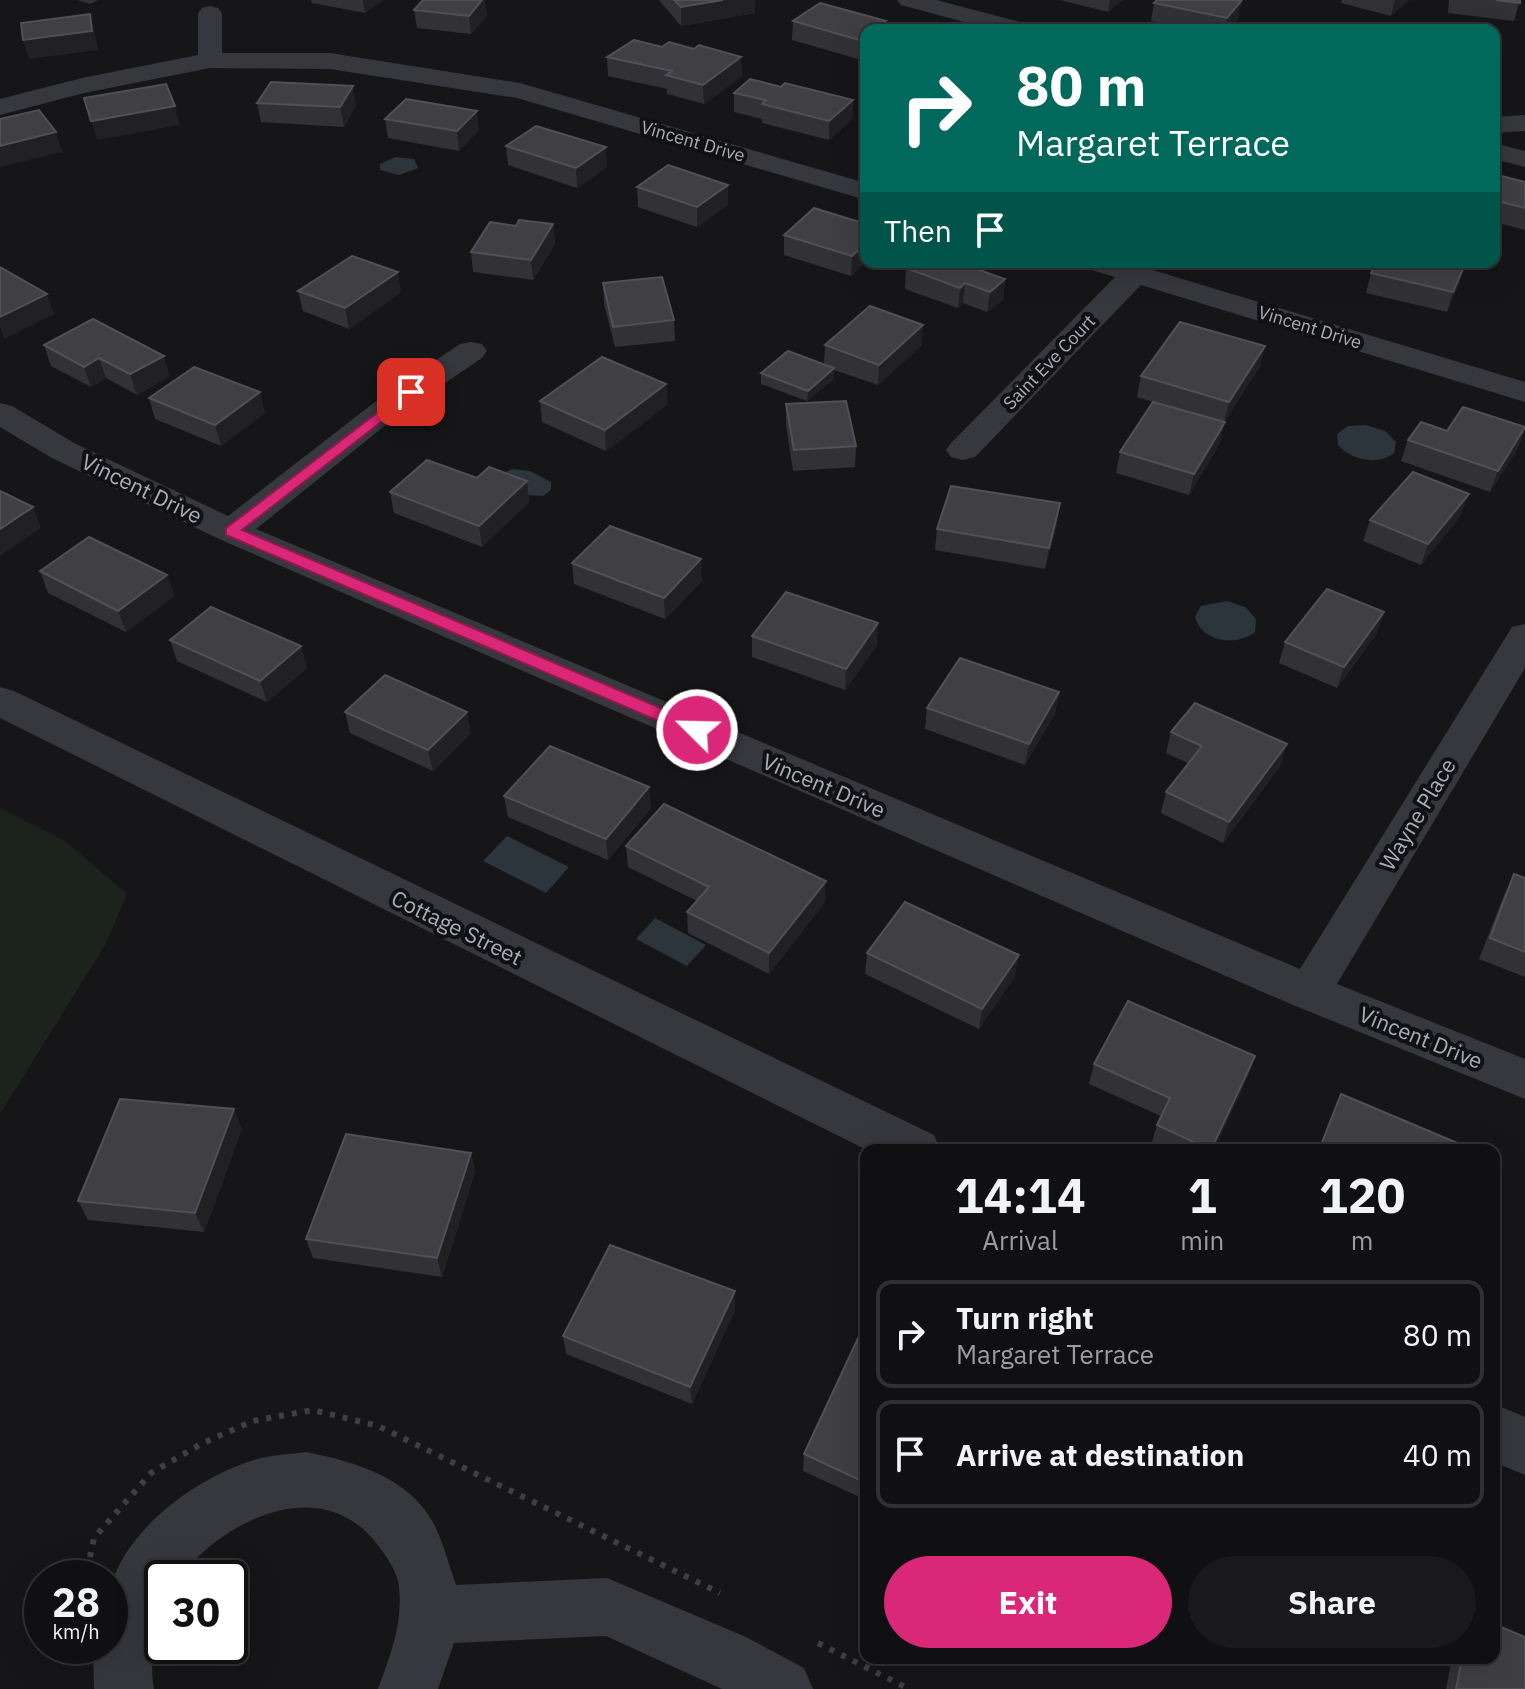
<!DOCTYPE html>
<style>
:root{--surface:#101012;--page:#19191b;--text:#f1f3f6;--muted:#9c9d9f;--line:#303032;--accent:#db2777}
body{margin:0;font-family:"IBM Plex Sans",sans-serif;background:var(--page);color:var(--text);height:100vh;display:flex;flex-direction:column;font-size:30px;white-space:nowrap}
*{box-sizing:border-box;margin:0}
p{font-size:26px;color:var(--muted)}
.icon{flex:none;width:44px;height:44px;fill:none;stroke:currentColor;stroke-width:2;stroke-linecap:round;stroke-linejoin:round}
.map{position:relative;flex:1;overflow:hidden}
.side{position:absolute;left:860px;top:1144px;width:640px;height:520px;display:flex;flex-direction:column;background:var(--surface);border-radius:16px;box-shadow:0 8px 32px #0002,0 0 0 2px var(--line)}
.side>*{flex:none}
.hud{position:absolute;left:860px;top:24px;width:640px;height:244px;border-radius:16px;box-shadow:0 8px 32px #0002,0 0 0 2px var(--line);background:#00695c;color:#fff;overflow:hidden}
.speed{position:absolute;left:24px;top:1560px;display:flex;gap:16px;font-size:40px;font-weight:700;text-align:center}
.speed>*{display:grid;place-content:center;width:104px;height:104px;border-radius:50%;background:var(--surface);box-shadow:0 8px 32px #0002,0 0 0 2px var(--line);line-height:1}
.speed small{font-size:20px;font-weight:400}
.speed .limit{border:4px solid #111;border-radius:12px;background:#fff;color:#111}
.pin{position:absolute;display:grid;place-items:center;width:68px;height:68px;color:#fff;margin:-34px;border-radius:16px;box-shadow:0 4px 12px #0006}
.me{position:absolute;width:88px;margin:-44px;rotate:293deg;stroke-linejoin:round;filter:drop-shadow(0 0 6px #0008)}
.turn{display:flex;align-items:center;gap:28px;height:168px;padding:0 24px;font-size:36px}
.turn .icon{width:104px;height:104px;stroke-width:2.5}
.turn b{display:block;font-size:56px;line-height:68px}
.then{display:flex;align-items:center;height:76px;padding:0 24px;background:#0003;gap:16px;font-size:30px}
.eta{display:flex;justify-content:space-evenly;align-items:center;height:136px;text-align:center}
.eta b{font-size:48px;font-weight:700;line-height:56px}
.action{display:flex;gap:16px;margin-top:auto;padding:16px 24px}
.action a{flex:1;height:92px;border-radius:48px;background:var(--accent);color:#fff;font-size:32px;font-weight:700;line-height:92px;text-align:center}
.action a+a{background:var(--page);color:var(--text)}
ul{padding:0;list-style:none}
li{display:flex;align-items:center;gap:24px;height:108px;margin:0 16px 12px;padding:0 8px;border:4px solid var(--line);border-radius:16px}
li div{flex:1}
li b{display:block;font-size:30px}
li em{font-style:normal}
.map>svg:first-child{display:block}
.green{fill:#1c231d}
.water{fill:#2c353c}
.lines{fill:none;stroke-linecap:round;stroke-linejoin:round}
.path{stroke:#3d3f44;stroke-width:6;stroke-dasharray:5 8;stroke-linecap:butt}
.minor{fill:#37383d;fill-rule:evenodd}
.tertiary{fill:#37383d;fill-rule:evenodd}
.wall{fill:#323236}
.shaded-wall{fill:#212124}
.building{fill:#3f3f44;stroke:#4f5156;stroke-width:2}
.route{fill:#db2777;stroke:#8e194d;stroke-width:2}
.labels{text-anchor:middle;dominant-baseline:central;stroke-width:8;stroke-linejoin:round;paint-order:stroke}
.far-street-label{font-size:18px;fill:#a8adb8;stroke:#111113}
.street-label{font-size:22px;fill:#a8adb8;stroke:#111113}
</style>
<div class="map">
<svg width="1525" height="1689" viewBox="0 0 1525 1689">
<rect width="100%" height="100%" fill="#161618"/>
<path class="green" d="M0 808 65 841 127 894 105 945 0 1114Z"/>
<g class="water">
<path d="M396 157 414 159 418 168 399 175 380 170V164Z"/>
<path d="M1366 425 1385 431 1396 442 1394 453C1377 466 1351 460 1338 445L1337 434 1348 426Z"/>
<path d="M512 469 530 471 551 482V490L543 496 527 495 502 474Z"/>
<path d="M1227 601 1245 607 1256 619 1255 632C1236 647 1202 642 1195 617L1201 606Z"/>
<path d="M507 836 569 867 546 893 483 861Z"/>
<path d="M655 918 706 945 687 966 636 939Z"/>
</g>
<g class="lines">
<g class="path">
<path d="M90 1557 94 1538 151 1473 201 1444 253 1421 313 1410 378 1426 720 1593"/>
<path d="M818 1643 909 1689"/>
</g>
<g class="minor">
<path d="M897 0H936L1031 25 1034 30H994L901 5Z"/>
<path d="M210 6 218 8 222 13V53H330L520 83 866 183V200L517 98 330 69 210 68 84 93 0 115V99L82 78 198 55V13L202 8Z"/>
<path d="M1525 115V131L1494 133V117Z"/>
<path d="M1494 143 1525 151V167L1494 159Z"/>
<path d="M1080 262H1126L1525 382V402L1141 285 975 457 963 460 951 457 946 450 951 443 1115 277 1085 268Z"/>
<path d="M471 342 482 344 487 351 482 358 402 412 256 529 1300 969 1512 627 1525 624V668L1337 984 1525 1059V1099L1293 1005 219 539 52 458 0 427V403L12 406 76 444 228 516 380 398 460 344Z"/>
<path d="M306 1452C356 1462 410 1477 435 1526 444 1545 449 1565 456 1585L607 1578 746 1637 804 1668 813 1689H722L606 1636 454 1643 438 1689H378C390 1656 403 1624 399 1587 397 1571 387 1557 377 1544 322 1472 224 1519 179 1578H162C162 1616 147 1650 154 1689H94L93 1646H110C110 1629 106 1607 110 1590 125 1528 199 1476 257 1459 273 1455 291 1454 306 1452Z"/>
</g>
<g class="tertiary">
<path d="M0 687 14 691 934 1135 941 1150H867L0 718Z"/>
<path d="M1494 1404 1525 1417V1475L1494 1462Z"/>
</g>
</g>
<g class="wall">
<path d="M77 0H98L90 4Z"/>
<path d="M311 0H383L365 13 312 3Z"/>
<path d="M659 0H755V13L681 26Z"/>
<path d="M1060 0H1123L1108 12Z"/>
<path d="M1342 0H1409L1391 16 1341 3Z"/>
<path d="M1449 0H1520L1514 21 1448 13Z"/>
<path d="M1154 3 1238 19 1229 30H1193L1151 21Z"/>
<path d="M414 10 487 15 471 34 417 28Z"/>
<path d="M793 21H886V30H866L858 59 792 40Z"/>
<path d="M662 47 694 49 741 57 742 76 704 104 667 94V89L608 76 607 57Z"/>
<path d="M781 87 853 100 852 119 829 140 762 123V119L734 112V93Z"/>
<path d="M257 103 356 105 344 127 261 122Z"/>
<path d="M385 119 479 130 459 151 388 138Z"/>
<path d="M506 146 607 167 577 188 508 165Z"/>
<path d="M1494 174 1525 182V230L1494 222Z"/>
<path d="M728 185V205L697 227 638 207 637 187Z"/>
<path d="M553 224 555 244 533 280 473 272 471 252 516 226Z"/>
<path d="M866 224V262L851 276 784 255V235Z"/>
<path d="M1264 262H1282L1278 266Z"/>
<path d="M906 268 976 269 1005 279 1003 300 987 312 963 303 958 308 905 289Z"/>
<path d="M1371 273 1460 281 1447 312 1366 293Z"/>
<path d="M603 283 674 320 675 341 615 347 604 304Z"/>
<path d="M298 291 401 292 349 329 303 311Z"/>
<path d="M93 319 170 376 137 395 106 378 91 387 51 366 44 345Z"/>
<path d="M825 345H922L878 385 834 370V379L807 401 761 384V373L824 364Z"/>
<path d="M1260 366 1224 422 1220 443 1189 495 1116 473 1120 452 1153 402 1137 397 1141 376Z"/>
<path d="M666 384 667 405 606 451 542 422 540 401Z"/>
<path d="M149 398 265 413 221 446 155 419Z"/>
<path d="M786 404 856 446 855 467 793 471 786 425Z"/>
<path d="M1525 429 1518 448 1490 492 1401 461 1408 440 1447 431Z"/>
<path d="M477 478 527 481 529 502 482 547 394 513 390 492Z"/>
<path d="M1461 515 1421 565 1363 541 1370 520Z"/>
<path d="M1057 524 1045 569 935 550 937 529Z"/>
<path d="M572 563 702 581 665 619 574 584Z"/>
<path d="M40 571 167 575 174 596 126 632 48 593Z"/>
<path d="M1377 633 1337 688 1279 663 1285 642Z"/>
<path d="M752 636 877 645 845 690 752 657Z"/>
<path d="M170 640 301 646 307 668 267 702 177 661Z"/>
<path d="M1059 692 1055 713 1025 765 925 729 927 708Z"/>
<path d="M345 712 471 733 433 771 350 733Z"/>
<path d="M1171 732 1281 765 1223 843 1161 813 1166 792 1188 763 1166 753Z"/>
<path d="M504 796 651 808 608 860 508 817Z"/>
<path d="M626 846 825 902 769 974 688 933 687 912 697 901 628 867Z"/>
<path d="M1514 874 1525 878V977L1479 959 1504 895Z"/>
<path d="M867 953 1015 976 979 1029 865 974Z"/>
<path d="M1255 1056 1248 1076 1214 1150H1162L1151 1145 1157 1125 1161 1116 1089 1084 1094 1064Z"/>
<path d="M242 1129 204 1232 88 1220 78 1201Z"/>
<path d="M471 1153 475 1172 442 1277 313 1258 306 1239Z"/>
<path d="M735 1310 692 1404 566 1354 563 1336Z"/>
<path d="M866 1342V1500L803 1471 804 1454Z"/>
<path d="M1452 1658H1494L1525 1689H1446Z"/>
</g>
<g class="shaded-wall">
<path d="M363 0H383L365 13Z"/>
<path d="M482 0H485L487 15 471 34 469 16Z"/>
<path d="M723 0H755V13L681 26V7Z"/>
<path d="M1110 0H1123L1108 12Z"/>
<path d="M1242 0 1238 19 1229 30H1225L1227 18Z"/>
<path d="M1395 0H1409L1391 16Z"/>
<path d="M90 14 95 33 98 50 29 59 23 40Z"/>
<path d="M886 21V30H874Z"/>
<path d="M866 35V53L858 59 859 40Z"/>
<path d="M1499 52 1494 68V54Z"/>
<path d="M741 57 742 76 704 104 703 85Z"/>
<path d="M353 86 356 105 344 127 340 107Z"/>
<path d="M853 100 852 119 829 140V121Z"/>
<path d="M175 106 180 125 97 140 91 121Z"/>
<path d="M477 111 479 130 459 151 457 131Z"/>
<path d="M56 132 62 152 0 167V146Z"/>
<path d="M606 147 607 167 577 188 576 168Z"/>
<path d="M728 185V205L697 227V207Z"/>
<path d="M553 224 555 244 533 280 531 260Z"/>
<path d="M866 243V262L851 276 852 256Z"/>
<path d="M1466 262 1460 281 1447 312 1453 292Z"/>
<path d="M398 272 401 292 349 329 345 308Z"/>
<path d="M1005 279 1003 300 987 312 990 292Z"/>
<path d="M965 283 963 303 958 308 960 288Z"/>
<path d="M47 294 54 314 4 339 0 327V317Z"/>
<path d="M923 325 922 345 878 385 879 365Z"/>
<path d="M1265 346 1260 366 1224 423 1220 443 1189 495 1194 474 1224 422 1229 402Z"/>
<path d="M164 356 170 376 137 395 130 374Z"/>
<path d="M99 358 106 378 91 387 84 367Z"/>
<path d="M834 368V379L807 401 808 391Z"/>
<path d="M666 384 667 405 606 451 605 430Z"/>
<path d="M260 392 265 413 221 446 215 425Z"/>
<path d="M1525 428 1518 448 1490 492 1498 471Z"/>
<path d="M527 481 529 502 482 547 479 526Z"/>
<path d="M1469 494 1461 515 1421 565 1428 544Z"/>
<path d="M1060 503 1057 524 1045 569 1049 548Z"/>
<path d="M33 507 41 528 0 556V529Z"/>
<path d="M701 559 702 581 665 619 664 598Z"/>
<path d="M167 575 174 596 126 632 118 611Z"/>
<path d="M1384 612 1377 633 1337 688 1344 667Z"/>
<path d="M878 623 877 645 845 690 846 669Z"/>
<path d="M301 646 307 668 267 702 260 681Z"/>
<path d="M1059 692 1055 713 1025 765 1029 744Z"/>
<path d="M467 712 471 733 433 771 428 750Z"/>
<path d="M1287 744 1281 765 1223 843 1229 822Z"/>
<path d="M649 787 651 808 608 860 606 839Z"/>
<path d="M826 881 825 902 769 974V953Z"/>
<path d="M1019 955 1015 976 979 1029 982 1009Z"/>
<path d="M1255 1056 1248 1076 1214 1150H1211Z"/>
<path d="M234 1109 242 1129 204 1232 195 1213Z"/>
<path d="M471 1153 475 1172 442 1277 437 1258Z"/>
<path d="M735 1291V1310L692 1404 690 1387Z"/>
</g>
<g class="building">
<path d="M423 0H482L469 16 414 10Z"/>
<path d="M674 0H723L681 7Z"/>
<path d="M1157 0H1242L1227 18 1154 3Z"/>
<path d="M1496 0H1520V3Z"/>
<path d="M820 3 886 21 874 30H866V35L859 40 793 21Z"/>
<path d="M90 14 92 31 23 40 21 23Z"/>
<path d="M634 40 662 47 669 42 694 49 699 45 741 57 703 85 666 75 672 71 607 57Z"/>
<path d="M750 79 781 87 785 83 853 100 829 121 762 104 766 100 734 93Z"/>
<path d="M271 82 353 86 340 107 257 103Z"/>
<path d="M166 84 175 106 91 121 84 98Z"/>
<path d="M406 99 477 111 457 131 385 119Z"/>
<path d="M39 110 56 132 0 146V119Z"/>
<path d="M536 126 606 147 576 168 506 146Z"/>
<path d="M668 165 728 185 697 207 637 187Z"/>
<path d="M1494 174 1525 182V208L1494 200Z"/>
<path d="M814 208 866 224V243L852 256 784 235Z"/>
<path d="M519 220 553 224 531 260 471 252 490 222 516 226Z"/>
<path d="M352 256 398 272 345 308 298 291Z"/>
<path d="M915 262H976L971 267 1005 279 990 292 965 283 960 288 906 268Z"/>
<path d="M1377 262H1466L1453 292 1371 273Z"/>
<path d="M0 267 47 294 0 317Z"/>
<path d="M662 277 674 320 613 327 603 283Z"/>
<path d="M870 306 923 325 879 365 825 345Z"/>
<path d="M93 319 164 356 130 374 99 358 84 367 44 345Z"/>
<path d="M1180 322 1265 346 1229 402 1141 376Z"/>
<path d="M788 351 834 368 808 391 761 373Z"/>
<path d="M602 357 666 384 605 430 540 401Z"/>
<path d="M194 367 260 392 215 425 149 398Z"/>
<path d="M846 401 856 446 794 450 786 404Z"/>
<path d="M1153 402 1225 422 1194 474 1120 452Z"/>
<path d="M1463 407 1525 427 1498 471 1408 440 1421 422 1447 431Z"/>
<path d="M427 460 477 478 489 467 527 481 479 526 390 492Z"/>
<path d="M1413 472 1469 494 1428 544 1370 520Z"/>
<path d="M951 486 1060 503 1049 548 937 529Z"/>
<path d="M0 491 33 507 0 529Z"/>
<path d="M610 526 701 559 664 598 572 563Z"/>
<path d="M89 537 167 575 118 611 40 571Z"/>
<path d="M1327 589 1384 612 1344 667 1285 642Z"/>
<path d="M786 592 878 623 846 669 752 636Z"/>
<path d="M211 607 301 646 260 681 170 640Z"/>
<path d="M960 658 1059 692 1029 744 927 708Z"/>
<path d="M385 675 467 712 428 750 345 712Z"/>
<path d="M1195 703 1287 744 1229 822 1166 792 1202 746 1171 732Z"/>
<path d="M550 746 649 787 606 839 504 796Z"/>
<path d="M664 804 826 881 769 953 687 912 709 887 626 846Z"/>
<path d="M1514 874 1525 878V952L1490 938Z"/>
<path d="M905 902 1019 955 982 1009 867 953Z"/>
<path d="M1128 1001 1255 1056 1211 1150 1157 1125 1170 1098 1094 1064Z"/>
<path d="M1341 1094 1474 1150H1319Z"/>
<path d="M120 1099 234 1109 195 1213 78 1201Z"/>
<path d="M346 1134 471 1153 437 1258 306 1239Z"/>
<path d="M610 1245 735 1291 690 1387 563 1336Z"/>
<path d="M858 1338 866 1342V1483L804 1454Z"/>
<path d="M1494 1624 1525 1637V1689H1456L1462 1658H1494Z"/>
</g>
<path class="route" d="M411 387 418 392 416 395 242 530 703 726 706 730 703 735H691L226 535V528Z"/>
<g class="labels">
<g class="far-street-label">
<text transform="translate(693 141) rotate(16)">Vincent Drive</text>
<text transform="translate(1310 327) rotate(17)">Vincent Drive</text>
<text transform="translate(1049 362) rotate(-46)">Saint Eve Court</text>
</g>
<g class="street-label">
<text transform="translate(142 488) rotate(26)">Vincent Drive</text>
<text transform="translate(824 785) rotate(23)">Vincent Drive</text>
<text transform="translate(1417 814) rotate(-59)">Wayne Place</text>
<text transform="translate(457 927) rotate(26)">Cottage Street</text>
<text transform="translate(1421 1037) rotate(22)">Vincent Drive</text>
</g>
</g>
</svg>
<div class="speed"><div>28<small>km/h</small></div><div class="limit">30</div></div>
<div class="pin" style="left:411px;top:392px;background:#d93025"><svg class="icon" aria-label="arrive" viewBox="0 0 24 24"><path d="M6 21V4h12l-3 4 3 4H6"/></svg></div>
<svg class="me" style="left:697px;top:730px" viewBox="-20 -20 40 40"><circle r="17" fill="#db2777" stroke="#fff" stroke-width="3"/><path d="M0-11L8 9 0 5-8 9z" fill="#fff"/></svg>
<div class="hud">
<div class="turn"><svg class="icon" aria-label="right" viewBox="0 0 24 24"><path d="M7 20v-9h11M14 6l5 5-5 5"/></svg><div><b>80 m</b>Margaret Terrace</div></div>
<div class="then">Then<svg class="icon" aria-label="arrive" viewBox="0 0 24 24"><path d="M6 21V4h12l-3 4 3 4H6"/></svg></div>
</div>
<section class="side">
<div class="eta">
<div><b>14:14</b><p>Arrival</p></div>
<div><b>1</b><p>min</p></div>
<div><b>120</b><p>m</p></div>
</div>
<ul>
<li><svg class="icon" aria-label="right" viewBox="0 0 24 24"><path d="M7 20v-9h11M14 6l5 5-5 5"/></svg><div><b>Turn right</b><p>Margaret Terrace</p></div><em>80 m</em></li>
<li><svg class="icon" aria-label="arrive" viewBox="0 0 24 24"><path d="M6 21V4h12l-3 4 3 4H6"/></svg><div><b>Arrive at destination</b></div><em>40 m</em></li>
</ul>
<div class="action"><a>Exit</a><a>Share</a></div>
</section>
</div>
